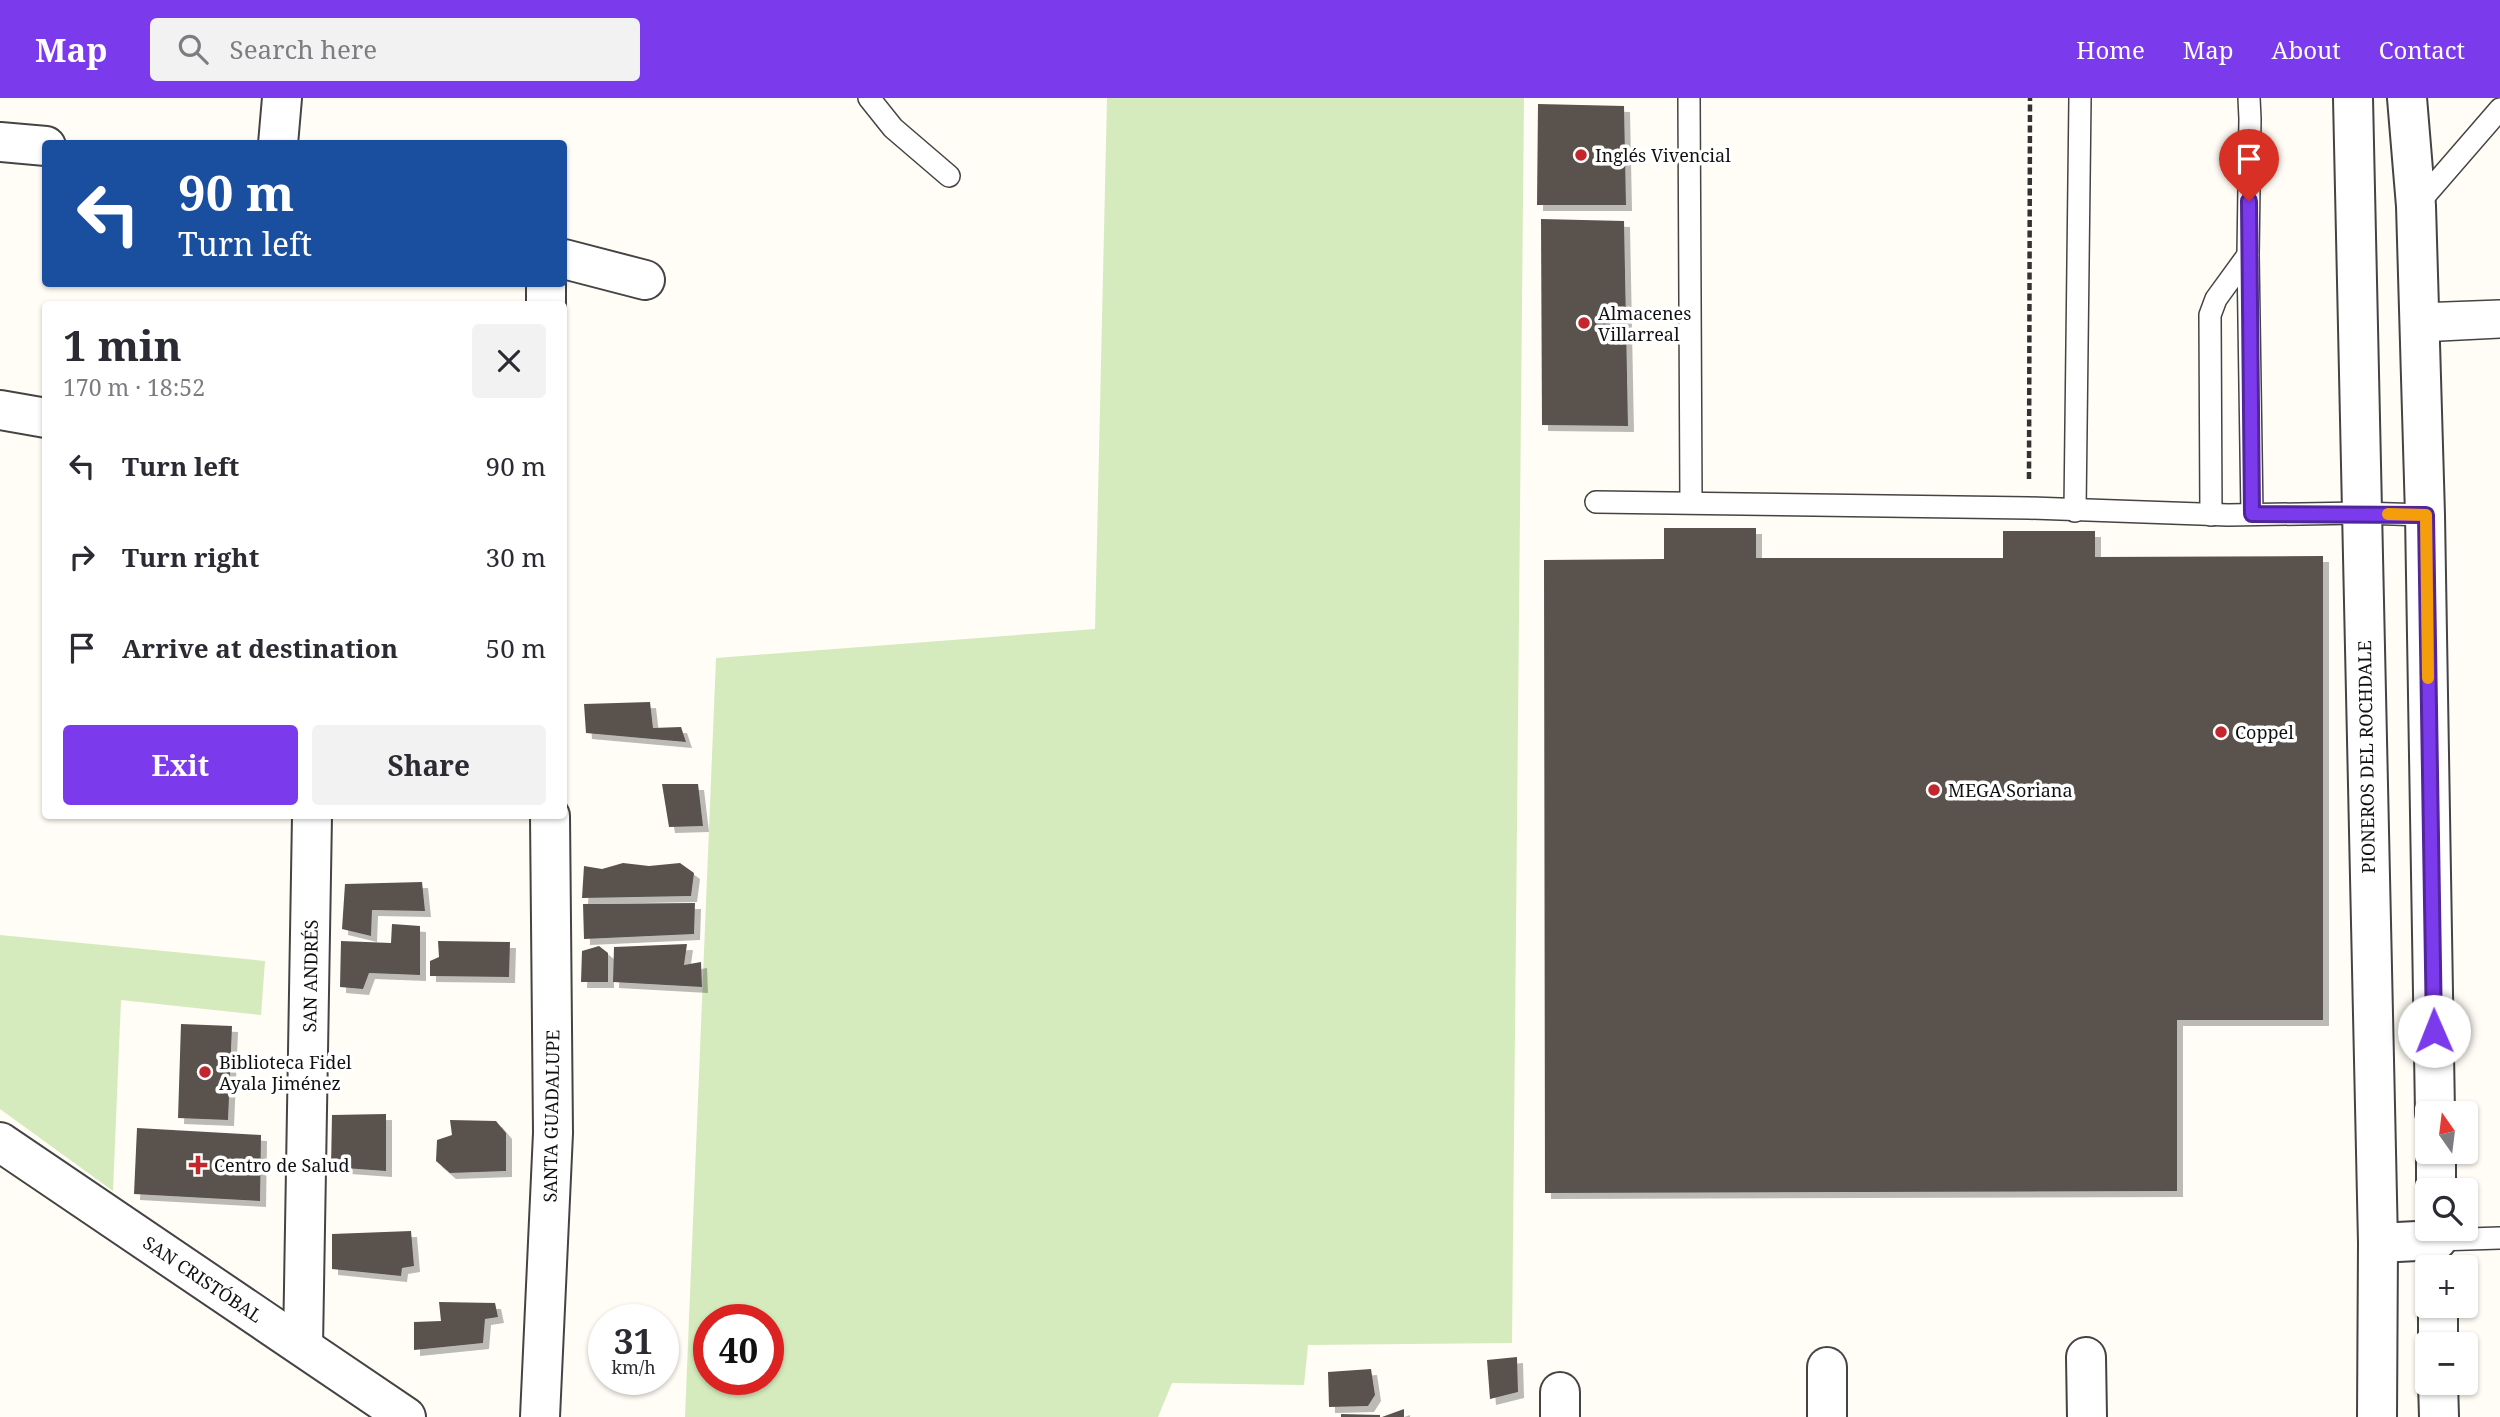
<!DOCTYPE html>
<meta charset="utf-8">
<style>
:root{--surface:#fff;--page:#f2f2f3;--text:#2b2b33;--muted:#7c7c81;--accent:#7c3aed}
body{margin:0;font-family:"Noto Serif",serif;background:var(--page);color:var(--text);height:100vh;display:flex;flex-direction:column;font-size:26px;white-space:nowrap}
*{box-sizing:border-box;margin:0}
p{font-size:23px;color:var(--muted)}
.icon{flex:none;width:38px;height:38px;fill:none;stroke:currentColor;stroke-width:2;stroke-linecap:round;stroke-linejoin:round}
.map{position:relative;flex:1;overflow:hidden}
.sheet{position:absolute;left:42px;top:203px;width:525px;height:518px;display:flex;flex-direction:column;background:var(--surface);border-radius:7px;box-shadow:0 2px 5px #0004}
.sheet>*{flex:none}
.guide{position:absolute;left:42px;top:42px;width:525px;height:147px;border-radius:7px;box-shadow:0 2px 5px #0004;background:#1a4fa0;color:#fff;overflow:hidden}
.needle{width:46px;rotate:346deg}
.controls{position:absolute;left:2415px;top:1003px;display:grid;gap:14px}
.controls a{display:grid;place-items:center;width:63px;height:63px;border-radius:7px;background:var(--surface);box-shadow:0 2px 5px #0004;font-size:35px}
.speed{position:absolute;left:588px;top:1206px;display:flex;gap:14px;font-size:35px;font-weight:700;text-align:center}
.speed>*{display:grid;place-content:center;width:91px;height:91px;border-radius:50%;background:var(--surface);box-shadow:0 2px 5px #0004;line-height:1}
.speed small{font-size:18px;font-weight:400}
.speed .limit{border:10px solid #d22;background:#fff;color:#111}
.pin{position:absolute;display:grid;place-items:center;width:60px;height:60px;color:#fff;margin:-72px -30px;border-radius:50% 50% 50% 0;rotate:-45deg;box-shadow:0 0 7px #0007}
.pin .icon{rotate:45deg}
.me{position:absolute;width:77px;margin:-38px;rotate:359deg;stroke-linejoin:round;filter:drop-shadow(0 0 5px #0008)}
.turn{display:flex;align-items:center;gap:24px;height:147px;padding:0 21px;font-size:32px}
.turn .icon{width:91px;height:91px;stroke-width:2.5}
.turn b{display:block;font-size:49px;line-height:60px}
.round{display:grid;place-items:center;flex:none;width:74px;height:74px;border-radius:7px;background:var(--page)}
.overview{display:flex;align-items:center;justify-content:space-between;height:119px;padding:0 21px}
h1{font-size:42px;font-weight:700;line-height:52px}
.primary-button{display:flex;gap:14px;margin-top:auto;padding:14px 21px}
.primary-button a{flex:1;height:80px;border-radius:7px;background:var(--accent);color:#fff;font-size:28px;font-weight:700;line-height:80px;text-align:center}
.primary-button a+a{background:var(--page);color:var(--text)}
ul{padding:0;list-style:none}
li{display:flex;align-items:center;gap:21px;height:91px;padding:0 21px}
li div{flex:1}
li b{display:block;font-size:26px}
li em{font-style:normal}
header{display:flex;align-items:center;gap:42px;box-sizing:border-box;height:98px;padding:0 35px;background:var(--accent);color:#fff}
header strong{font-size:33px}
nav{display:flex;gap:38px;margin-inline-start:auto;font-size:24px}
.search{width:490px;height:63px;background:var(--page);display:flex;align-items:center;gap:18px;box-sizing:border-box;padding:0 24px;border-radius:7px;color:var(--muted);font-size:26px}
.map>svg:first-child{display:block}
.green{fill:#d5ebbd;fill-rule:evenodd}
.building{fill:#5a524d;filter:url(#shadow)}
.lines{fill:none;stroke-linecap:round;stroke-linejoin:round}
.service-casing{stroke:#444;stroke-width:24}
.minor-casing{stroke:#444;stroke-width:42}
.tertiary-casing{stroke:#444;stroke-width:42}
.path{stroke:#333;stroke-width:4.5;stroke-dasharray:7 3.5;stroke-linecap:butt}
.service{stroke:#fff;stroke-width:21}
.minor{stroke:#fff;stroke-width:38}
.tertiary{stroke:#fff;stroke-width:38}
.route-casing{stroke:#51269a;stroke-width:18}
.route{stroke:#7c3aed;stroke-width:12}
.slow{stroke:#f59e0b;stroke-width:12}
.poi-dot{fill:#c4262e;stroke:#fff;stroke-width:2.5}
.labels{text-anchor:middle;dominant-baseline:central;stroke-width:7;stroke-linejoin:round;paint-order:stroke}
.poi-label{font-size:18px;fill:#111;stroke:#fff;text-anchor:start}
.street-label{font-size:18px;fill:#111;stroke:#fff}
</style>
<header>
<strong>Map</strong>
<div class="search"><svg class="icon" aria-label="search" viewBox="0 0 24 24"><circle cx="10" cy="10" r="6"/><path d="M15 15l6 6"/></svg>Search here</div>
<nav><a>Home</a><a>Map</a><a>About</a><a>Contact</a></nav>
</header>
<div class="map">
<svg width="2500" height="1319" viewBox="0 0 2500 1319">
<defs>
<filter id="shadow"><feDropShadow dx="6" dy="6" stdDeviation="0" flood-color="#0004"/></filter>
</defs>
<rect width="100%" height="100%" fill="#fffdf5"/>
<g class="green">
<path d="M1107 0H1524L1512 1245 1308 1247 1304 1287 1172 1285 1158 1319H685L716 560 1095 531ZM709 1222H768V1281H709Z"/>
<path d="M0 837 265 863 261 917 121 902 113 1093 0 1011Z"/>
</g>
<g class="building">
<path d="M1538 6 1624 8 1626 107H1537Z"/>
<path d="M1541 121 1624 123 1628 328 1542 327Z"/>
<path d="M1664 430H1756V460H2003V433H2095V459L2323 458V922H2177V1093L1545 1095 1544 462 1664 461Z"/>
<path d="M650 604 653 630 681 629 686 644 586 635 584 606Z"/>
<path d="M662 686H698L703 728 669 729Z"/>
<path d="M623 765 649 768 680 765 694 775 691 798 582 800 584 768 602 771Z"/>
<path d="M422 784 425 813 372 812 371 838 342 831 345 786Z"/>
<path d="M695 805 694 836 584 841 583 806Z"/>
<path d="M392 826 420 828V877L369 875 363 891 340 889 341 843 391 845Z"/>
<path d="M438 843 510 844 509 879 430 878V863L439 859Z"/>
<path d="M687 846 684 867 701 864 702 889 613 884 614 849Z"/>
<path d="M599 848 608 855V884H581L582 853Z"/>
<path d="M181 926 232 928 228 1022 178 1020Z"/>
<path d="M386 1016V1073L331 1069 332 1017Z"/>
<path d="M450 1022 496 1023 506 1035V1073L450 1075 436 1063 437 1042 452 1037Z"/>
<path d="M137 1030 261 1037 260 1103 134 1096Z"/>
<path d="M411 1133 414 1168 402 1170 401 1178 332 1171V1136Z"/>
<path d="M439 1204 495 1205 498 1219 485 1221 483 1245 414 1252V1224L441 1223Z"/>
<path d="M1517 1259 1518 1294 1490 1301 1487 1262Z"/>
<path d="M1371 1271 1375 1297 1368 1308 1329 1309 1328 1274Z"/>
<path d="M1404 1311V1319H1382Z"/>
<path d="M1341 1316 1380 1317V1319H1341Z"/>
</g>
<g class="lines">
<defs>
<g id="service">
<path d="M869 0 893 30 949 78"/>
<path d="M1689 0 1691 404"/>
<path d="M2249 0 2250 21 2248 157 2252 416"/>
<path d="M2416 108 2500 11"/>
<path d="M2419 216 2500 213"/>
<path d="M2420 233 2500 229"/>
<path d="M1596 404 2029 410 2228 417 2361 415 2425 417"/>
<path d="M2075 413 2080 0"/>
<path d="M2211 417 2210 217 2216 201 2248 157"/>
<path d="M2437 1142 2500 1140"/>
</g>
<g id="minor">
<path d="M0 44 46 48"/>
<path d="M278 46 282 0"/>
<path d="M564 161 645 182"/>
<path d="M546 186V206"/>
<path d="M0 312 46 320"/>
<path d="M0 1044 406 1319"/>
<path d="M303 1248 312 718"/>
<path d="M2086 1259 2087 1319"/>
<path d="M1827 1269V1319"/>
<path d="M1560 1294V1319"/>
<path d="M540 1319 553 1035 550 718"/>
</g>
<g id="tertiary">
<path d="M2353 0 2378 1145 2377 1319"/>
<path d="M2407 0 2416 108 2425 417 2435 1015"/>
<path d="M2436 1054V1092"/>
<path d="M2378 1145 2437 1142"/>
<path d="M2438 1208V1246"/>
<path d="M2438 1284 2439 1319"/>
</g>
</defs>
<use href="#service" class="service-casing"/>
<use href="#minor" class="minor-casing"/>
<use href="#tertiary" class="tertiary-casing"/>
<path class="path" d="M2029 381 2030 0"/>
<use href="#service" class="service"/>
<use href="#minor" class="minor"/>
<use href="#tertiary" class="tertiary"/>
</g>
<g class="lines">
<defs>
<path id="route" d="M2249 103 2252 416 2426 417 2434 933"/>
</defs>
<use href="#route" class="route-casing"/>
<use href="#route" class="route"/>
<path class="slow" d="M2388 416 2426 417 2428 580"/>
</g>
<g class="poi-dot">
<circle cx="1581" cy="57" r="7"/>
<circle cx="1584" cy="225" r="7"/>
<circle cx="2221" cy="634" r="7"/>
<circle cx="1934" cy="692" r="7"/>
<circle cx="205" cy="974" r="7"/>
<path d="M194.5 1056.5h7v7h7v7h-7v7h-7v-7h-7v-7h7z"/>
</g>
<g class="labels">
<g class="poi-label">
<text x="1595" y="57">Inglés Vivencial</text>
<text x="1598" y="215">Almacenes<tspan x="1598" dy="21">Villarreal</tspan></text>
<text x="2235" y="634">Coppel</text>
<text x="1948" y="692">MEGA Soriana</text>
<text x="219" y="964">Biblioteca Fidel<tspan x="219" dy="21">Ayala Jiménez</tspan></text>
<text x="214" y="1067">Centro de Salud</text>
</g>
<g class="street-label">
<text transform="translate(2366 659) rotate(-91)">PIONEROS DEL ROCHDALE</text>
<text transform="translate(310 878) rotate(-89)">SAN ANDRÉS</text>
<text transform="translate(551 1018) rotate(-89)">SANTA GUADALUPE</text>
<text transform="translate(203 1181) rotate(34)">SAN CRISTÓBAL</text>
</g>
</g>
</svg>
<div class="controls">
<a><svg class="needle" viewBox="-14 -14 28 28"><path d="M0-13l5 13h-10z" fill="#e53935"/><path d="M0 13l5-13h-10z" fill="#7c7c81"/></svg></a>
<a><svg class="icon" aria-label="search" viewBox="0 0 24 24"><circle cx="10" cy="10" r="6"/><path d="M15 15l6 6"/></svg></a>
<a>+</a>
<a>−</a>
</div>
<div class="speed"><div>31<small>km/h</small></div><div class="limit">40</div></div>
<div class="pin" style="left:2249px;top:103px;background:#d93025"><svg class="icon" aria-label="arrive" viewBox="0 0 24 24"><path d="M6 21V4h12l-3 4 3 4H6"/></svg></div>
<svg class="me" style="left:2434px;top:933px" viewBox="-20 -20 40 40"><circle r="19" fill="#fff"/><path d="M0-13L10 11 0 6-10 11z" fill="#7c3aed"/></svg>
<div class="guide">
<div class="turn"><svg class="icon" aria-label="left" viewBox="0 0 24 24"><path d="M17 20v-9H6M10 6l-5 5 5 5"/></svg><div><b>90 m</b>Turn left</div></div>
</div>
<section class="sheet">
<div class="overview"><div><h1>1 min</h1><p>170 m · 18:52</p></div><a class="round"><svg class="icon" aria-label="close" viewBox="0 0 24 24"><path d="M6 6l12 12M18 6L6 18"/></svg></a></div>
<ul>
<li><svg class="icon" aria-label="left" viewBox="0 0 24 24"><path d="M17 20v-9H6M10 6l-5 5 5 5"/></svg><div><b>Turn left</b></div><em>90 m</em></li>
<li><svg class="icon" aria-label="right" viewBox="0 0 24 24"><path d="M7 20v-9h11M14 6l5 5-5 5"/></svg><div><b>Turn right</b></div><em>30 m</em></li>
<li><svg class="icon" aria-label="arrive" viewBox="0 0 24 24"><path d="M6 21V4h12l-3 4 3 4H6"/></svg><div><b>Arrive at destination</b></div><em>50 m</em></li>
</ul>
<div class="primary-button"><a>Exit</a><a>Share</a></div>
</section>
</div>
